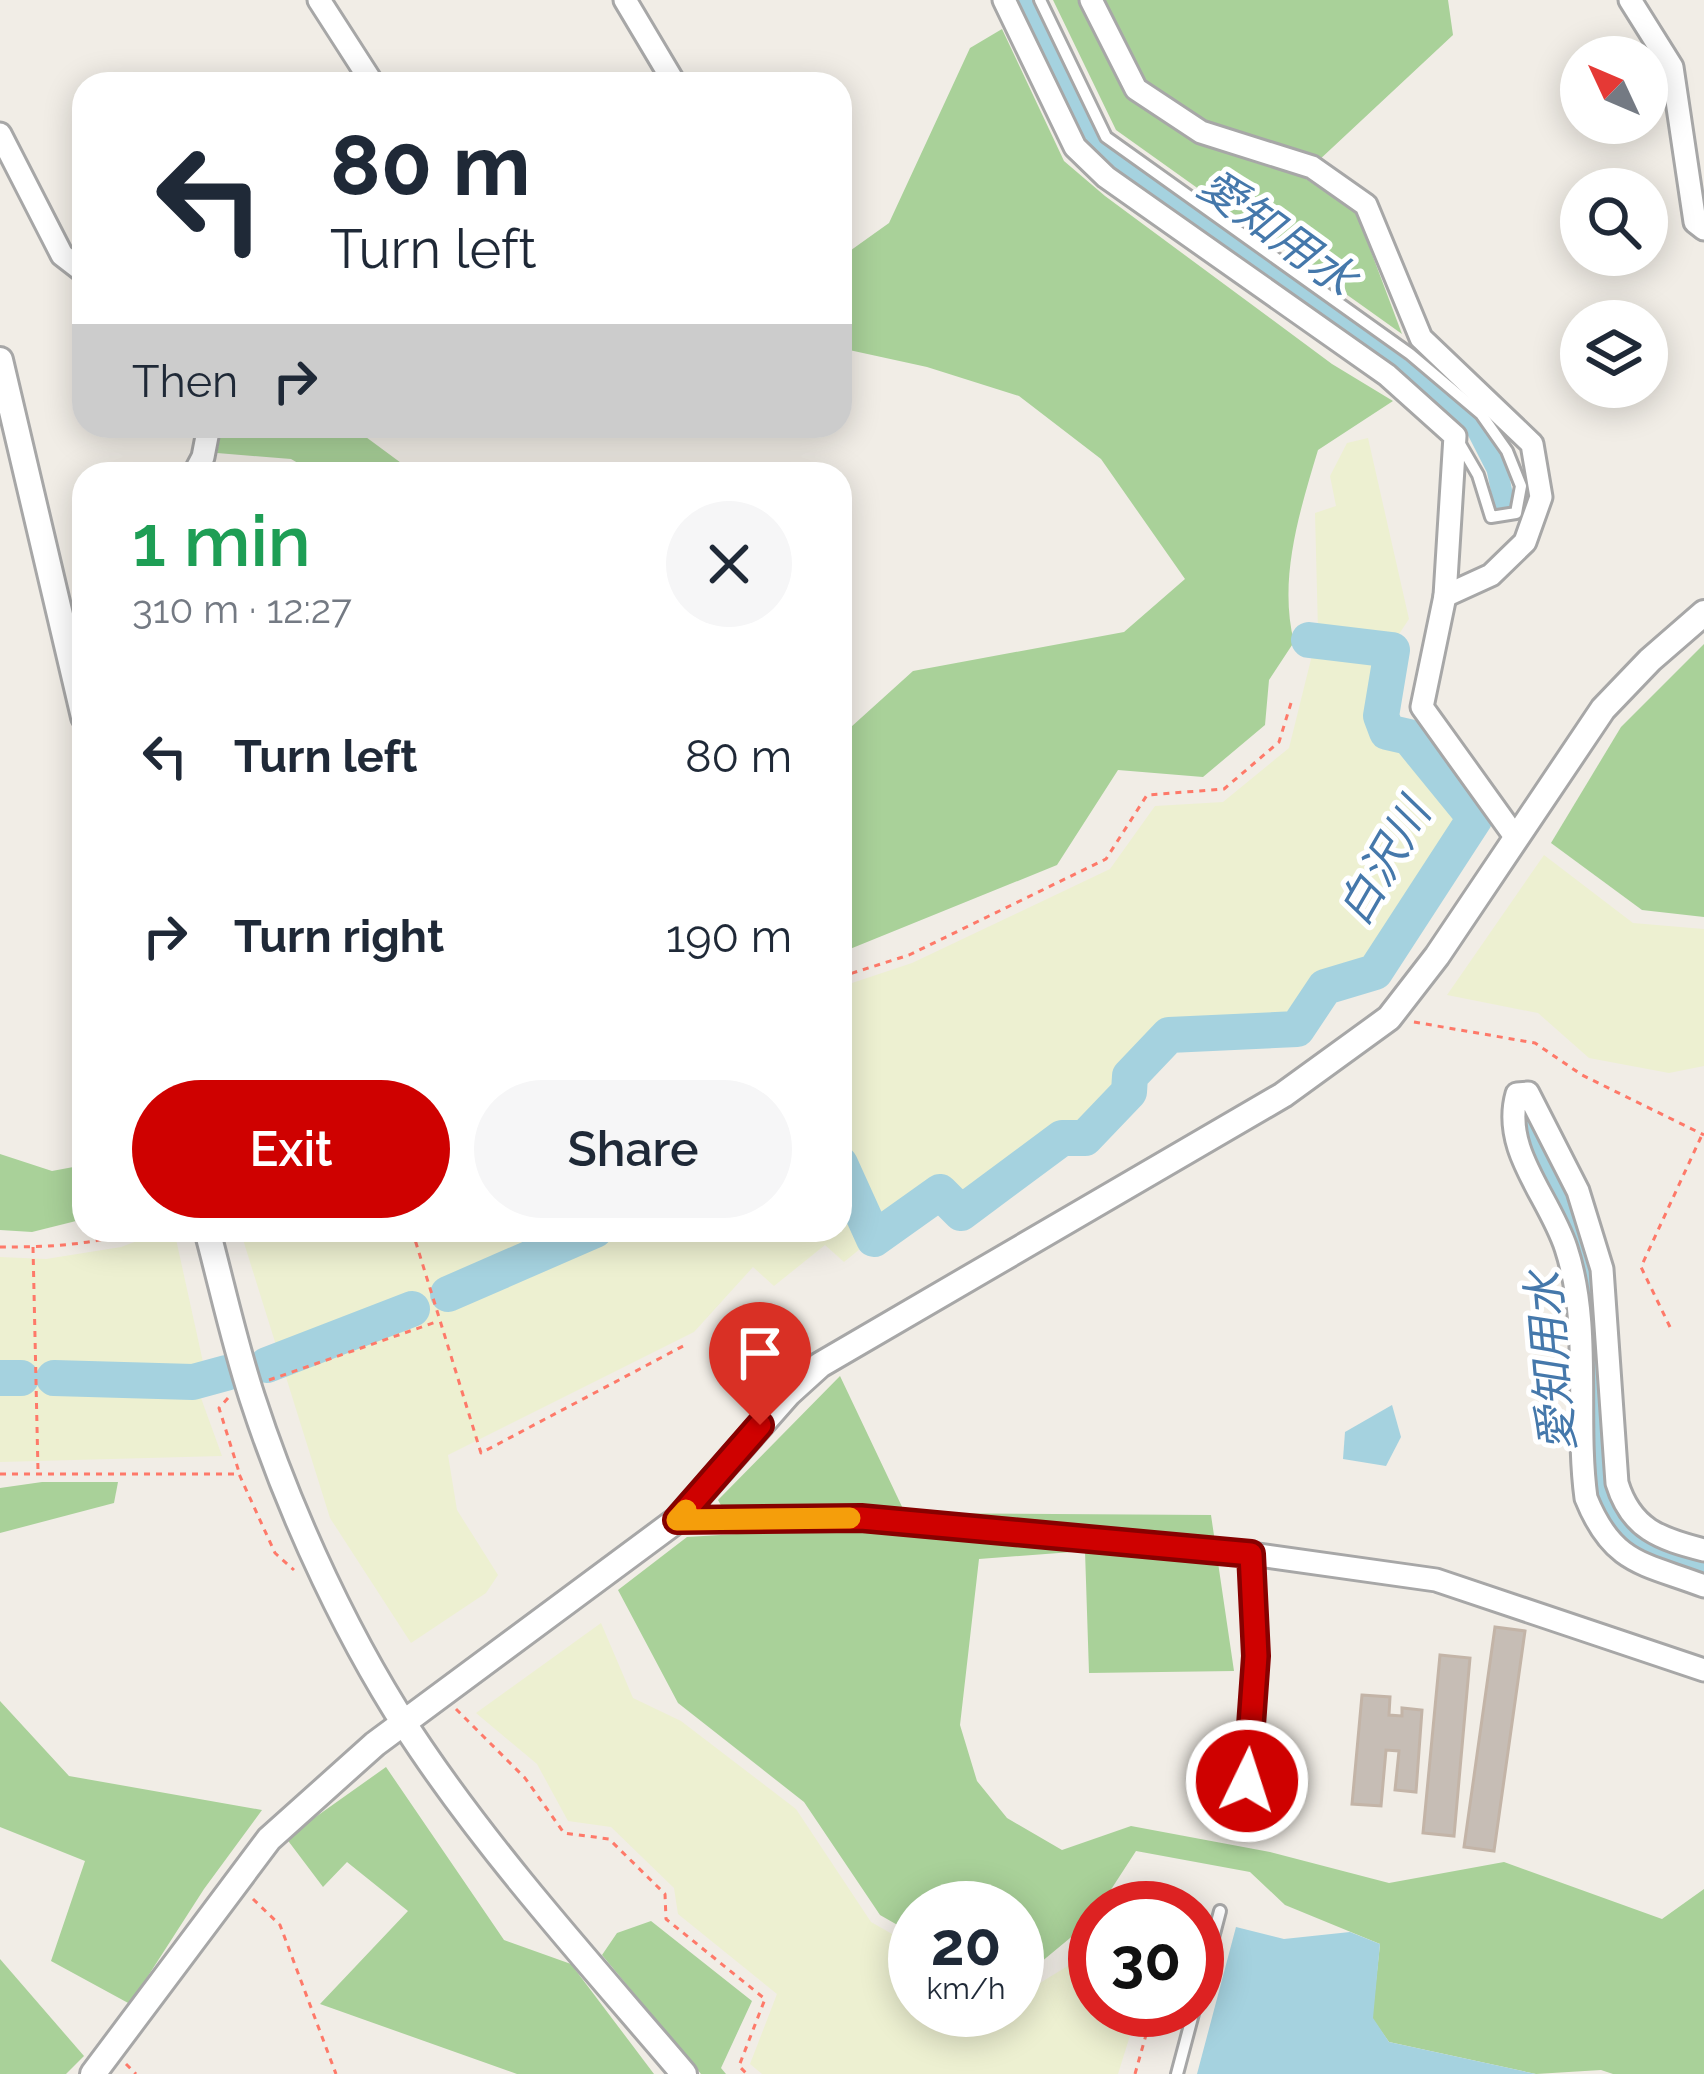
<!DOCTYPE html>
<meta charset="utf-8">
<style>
:root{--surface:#fff;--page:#f6f6f7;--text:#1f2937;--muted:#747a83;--accent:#cf0100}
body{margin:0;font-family:Raleway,"Noto Sans JP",sans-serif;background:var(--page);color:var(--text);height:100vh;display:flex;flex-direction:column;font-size:45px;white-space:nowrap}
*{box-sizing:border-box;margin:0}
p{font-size:39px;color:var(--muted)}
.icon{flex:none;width:66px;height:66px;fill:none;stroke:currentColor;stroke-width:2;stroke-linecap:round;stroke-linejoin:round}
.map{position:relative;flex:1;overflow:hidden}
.panel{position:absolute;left:72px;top:462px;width:780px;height:780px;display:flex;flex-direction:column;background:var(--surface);border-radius:36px;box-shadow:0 6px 30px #0003}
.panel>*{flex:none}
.hud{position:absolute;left:72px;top:72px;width:780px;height:366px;border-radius:36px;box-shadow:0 6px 30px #0003;background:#fff;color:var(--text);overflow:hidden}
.needle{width:78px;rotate:314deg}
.fabs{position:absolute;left:1560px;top:36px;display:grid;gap:24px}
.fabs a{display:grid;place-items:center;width:108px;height:108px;border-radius:50%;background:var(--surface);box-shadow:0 6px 30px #0003;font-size:60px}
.speed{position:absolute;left:888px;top:1881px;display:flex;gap:24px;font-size:60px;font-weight:700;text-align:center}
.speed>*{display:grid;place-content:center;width:156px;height:156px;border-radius:50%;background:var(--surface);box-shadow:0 6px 30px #0003;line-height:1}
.speed small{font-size:30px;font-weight:400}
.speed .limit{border:18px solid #d22;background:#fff;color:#111}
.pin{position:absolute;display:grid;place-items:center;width:102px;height:102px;color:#fff;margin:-123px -51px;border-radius:50% 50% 50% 0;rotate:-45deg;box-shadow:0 0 12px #0007}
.pin .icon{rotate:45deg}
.me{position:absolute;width:132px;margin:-66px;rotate:4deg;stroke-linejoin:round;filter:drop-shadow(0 0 9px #0008)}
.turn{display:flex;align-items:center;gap:42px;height:252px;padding:0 60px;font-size:54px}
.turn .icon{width:156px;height:156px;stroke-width:2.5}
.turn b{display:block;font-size:84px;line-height:102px}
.then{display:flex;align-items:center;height:114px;padding:0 60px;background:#0003;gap:24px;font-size:45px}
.round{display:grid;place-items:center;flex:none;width:126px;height:126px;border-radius:63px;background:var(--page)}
.summary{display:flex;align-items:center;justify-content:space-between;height:204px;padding:0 60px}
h1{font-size:72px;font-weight:600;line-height:90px;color:#1e9e55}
.cta{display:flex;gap:24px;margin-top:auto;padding:24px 60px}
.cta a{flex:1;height:138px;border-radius:72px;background:var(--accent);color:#fff;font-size:48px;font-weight:600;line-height:138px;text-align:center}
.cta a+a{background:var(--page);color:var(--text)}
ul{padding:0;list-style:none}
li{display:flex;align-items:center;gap:36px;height:180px;padding:0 60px}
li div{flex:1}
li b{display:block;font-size:45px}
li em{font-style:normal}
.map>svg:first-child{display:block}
.farmland{fill:#edf0d1}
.forest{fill:#a9d199}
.water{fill:#a5d2df}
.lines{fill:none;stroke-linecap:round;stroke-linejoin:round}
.canal{stroke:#a5d2df;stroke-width:21}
.river{stroke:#a5d2df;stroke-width:36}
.building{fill:#c6bdb5;stroke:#c3b4a7;stroke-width:3}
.service-casing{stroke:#a7a7a7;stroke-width:16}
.minor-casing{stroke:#a7a7a7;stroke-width:27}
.tertiary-casing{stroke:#a7a7a7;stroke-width:30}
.path{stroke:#fe7969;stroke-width:3;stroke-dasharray:6 6;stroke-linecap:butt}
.service{stroke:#fff;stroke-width:10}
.minor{stroke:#fff;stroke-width:21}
.tertiary{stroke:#fff;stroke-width:24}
.route-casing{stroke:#870100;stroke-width:30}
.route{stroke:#cf0100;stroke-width:21}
.slow{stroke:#f59e0b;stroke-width:21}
.labels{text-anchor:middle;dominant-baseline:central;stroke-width:10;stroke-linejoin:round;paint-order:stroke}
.water-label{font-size:45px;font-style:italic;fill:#4578ab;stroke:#fff}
</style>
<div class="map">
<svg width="1704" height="2074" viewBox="0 0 1704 2074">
<rect width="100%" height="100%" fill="#f1ede6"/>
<g class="farmland">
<path d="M1368 438 1409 619 1378 666 1372 723 1381 742 1406 747 1460 818 1379 966 1322 976 1293 1021 1167 1025 1125 1068 1120 1088 1082 1129 1058 1130 961 1201 941 1183 844 1262 825 1245 774 1286 753 1267 694 1332 448 1455 457 1510 498 1575 486 1593 411 1643 330 1518 240 1230H840V987L912 963 1110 869 1155 806 1223 802 1289 748 1318 631 1315 513 1336 506 1330 476 1347 443Z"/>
<path d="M1544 855 1633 923 1704 929V1066L1669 1073 1589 1058 1538 1013 1447 995Z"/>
<path d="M167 1230H174L203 1362 201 1398 222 1456 0 1462V1257L46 1259 121 1247Z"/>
<path d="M601 1623 633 1698 681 1721 796 1809 871 1922 915 1947V2010H1017V1997L1076 1961 1095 1939V2010H1138L1118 2074H762L750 2064 777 1994 678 1914 674 1888 611 1827 568 1821 537 1764 476 1713Z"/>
</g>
<g class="forest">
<path d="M1053 0H1448L1453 35 1302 176 1357 214 1402 334 1116 130Z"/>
<path d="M1002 29 1064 161 1105 196 1332 364 1393 401 1318 450C1300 510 1278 579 1294 642L1269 680 1265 725 1203 777 1118 770 1057 865 840 953V725L851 727 913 671 1124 632 1185 579 1101 459 1019 396 927 367 840 348V258L889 223 970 48Z"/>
<path d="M222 426 289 430 302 426H351L416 474H317L291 459 217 453Z"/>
<path d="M1704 644V917L1642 910 1551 843 1621 727Z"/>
<path d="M0 1154 52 1171 84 1165V1219L32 1232 0 1230Z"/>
<path d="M840 1376 905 1513 1211 1515 1234 1671 1089 1673 1085 1551 979 1559 960 1725 977 1781 1007 1818 1062 1850 1131 1826 1270 1852 1389 1883 1504 1862 1662 1919 1704 1889V2074H1613L1601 2070 1536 2074 1389 2042 1372 2018 1380 1944 1285 1905 1250 1872 1136 1851 1099 1908H1095L1093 1919 1017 1982V1908H915V1935L880 1915 804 1802 678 1703 618 1590 687 1537 737 1534 718 1500Z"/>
<path d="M42 1482H118L114 1503 0 1533V1488Z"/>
<path d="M0 1701 69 1776 262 1810 204 1889 130 2004 51 1961 85 1861 0 1827Z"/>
<path d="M386 1767 504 1940 571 1964 654 2074H517L320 2004 408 1911 347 1862 323 1887 286 1838Z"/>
<path d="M651 1921 752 2001 721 2068 726 2074H701L602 1955 617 1933Z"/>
<path d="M0 1959 84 2056 66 2074H0Z"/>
</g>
<g class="water">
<path d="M1392 1405 1401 1437 1386 1466 1343 1459 1345 1432Z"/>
<path d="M1236 1927 1284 1939 1350 1932 1380 1944 1373 2018 1389 2042 1536 2074H1197Z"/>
</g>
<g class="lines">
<g class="canal">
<path d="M1022 0 1096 149 1473 422 1497 469 1505 507"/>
<path d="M1523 1099C1528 1159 1571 1203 1584 1262 1598 1325 1591 1392 1597 1456 1599 1477 1599 1499 1610 1519 1630 1555 1668 1558 1704 1570"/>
</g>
<g class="river">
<path d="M840 1164 874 1239 940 1192 961 1213 1062 1138H1085L1129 1092 1130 1076 1169 1035 1297 1029 1325 987 1375 972 1475 818 1409 737 1387 732 1381 716 1392 650 1309 640"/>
<path d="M448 1294 595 1230"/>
<path d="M267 1365 412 1309"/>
<path d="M0 1378H21"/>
<path d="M54 1378 193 1382 226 1373"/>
</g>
</g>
<g class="building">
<path d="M1495 1627 1525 1631 1494 1851 1464 1847Z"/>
<path d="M1440 1655 1470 1658 1454 1836 1423 1833Z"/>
<path d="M1362 1695 1390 1697 1389 1715 1402 1716V1708L1422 1710 1416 1792 1395 1790 1399 1751 1386 1750 1381 1806 1352 1804Z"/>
</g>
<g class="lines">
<defs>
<g id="service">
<path d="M1040 0 1106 137 1410 354 1481 414 1507 451 1521 486 1516 513 1491 517 1478 475 1460 444"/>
<path d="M1197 1999 1220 1911"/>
<path d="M1177 2074 1194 2010"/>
</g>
<g id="minor">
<path d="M319 0 373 84"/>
<path d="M625 0 675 84"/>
<path d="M1004 0 1075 147 1106 177 1387 375 1455 436 1445 596 1422 707 1516 838"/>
<path d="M1091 0 1136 89 1201 132 1312 167 1366 205 1421 338 1532 444 1541 497 1525 542 1491 575 1445 596"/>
<path d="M1630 0 1672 67 1695 222 1704 229"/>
<path d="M0 134 62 255 84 272"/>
<path d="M194 474 203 457 209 426"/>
<path d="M677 1520 861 1518 1251 1554 1436 1580 1704 1670"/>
<path d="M1704 1550C1660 1539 1631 1529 1617 1483L1602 1269 1578 1191 1528 1093 1517 1094C1501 1150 1549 1196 1566 1248 1592 1327 1575 1417 1586 1498 1613 1565 1644 1563 1704 1586"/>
<path d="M1244 1823 1256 1656 1251 1554"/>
</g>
<g id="tertiary">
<path d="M0 360 84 717"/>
<path d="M207 1230C222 1286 234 1342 252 1397 290 1514 351 1647 421 1749 499 1864 594 1968 684 2074"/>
<path d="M93 2074 269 1839 375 1744 677 1520 788 1394 820 1365 1283 1095 1389 1018 1437 956 1603 709 1650 660 1704 613"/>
</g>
</defs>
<use href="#service" class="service-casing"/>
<use href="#minor" class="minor-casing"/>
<use href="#tertiary" class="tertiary-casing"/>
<g class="path">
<path d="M840 977 909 955 1106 859 1147 795 1224 789 1279 742 1291 703"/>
<path d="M1414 1022 1535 1043 1582 1075 1704 1135"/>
<path d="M412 1230 481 1453 685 1345"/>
<path d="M0 1247C44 1247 93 1246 134 1230"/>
<path d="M33 1247 38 1471"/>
<path d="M1670 1327 1641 1267 1701 1137"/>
<path d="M269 1380 436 1322"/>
<path d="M228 1398 219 1408 239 1472"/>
<path d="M0 1474H239L275 1553 294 1570"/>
<path d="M456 1709 525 1778 564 1833 609 1839 665 1894 666 1919 765 1999 739 2066 747 2074"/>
<path d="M253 1899 280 1925 336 2074"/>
<path d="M126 2064 136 2074"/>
<path d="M1135 2074 1153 2010"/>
</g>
<use href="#service" class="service"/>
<use href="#minor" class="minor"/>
<use href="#tertiary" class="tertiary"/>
</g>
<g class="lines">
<defs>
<path id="route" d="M760 1425 677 1520 861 1518 1251 1554 1256 1656 1247 1781"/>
</defs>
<use href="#route" class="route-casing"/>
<use href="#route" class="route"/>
<path class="slow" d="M686 1510 677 1520 850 1518"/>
</g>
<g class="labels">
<g class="water-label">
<text transform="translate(1277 232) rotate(36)">愛知用水</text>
<text transform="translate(1384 862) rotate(-60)">白沢川</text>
<text transform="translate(1551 1362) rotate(-95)">愛知用水</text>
</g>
</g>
</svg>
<div class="fabs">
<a><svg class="needle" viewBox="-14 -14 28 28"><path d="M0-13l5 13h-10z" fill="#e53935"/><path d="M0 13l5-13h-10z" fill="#747a83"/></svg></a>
<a><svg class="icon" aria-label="search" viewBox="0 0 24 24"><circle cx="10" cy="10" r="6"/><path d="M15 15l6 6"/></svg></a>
<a><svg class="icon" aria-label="layers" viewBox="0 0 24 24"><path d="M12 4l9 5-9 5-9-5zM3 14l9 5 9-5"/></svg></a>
</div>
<div class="speed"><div>20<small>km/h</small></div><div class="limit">30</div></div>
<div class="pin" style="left:760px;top:1425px;background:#d93025"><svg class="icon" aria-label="arrive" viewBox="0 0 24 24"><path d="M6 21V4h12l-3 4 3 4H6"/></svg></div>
<svg class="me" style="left:1247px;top:1781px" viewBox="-20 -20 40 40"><circle r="17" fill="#cf0100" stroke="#fff" stroke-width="3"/><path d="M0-11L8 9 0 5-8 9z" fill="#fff"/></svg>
<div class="hud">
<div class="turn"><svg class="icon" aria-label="left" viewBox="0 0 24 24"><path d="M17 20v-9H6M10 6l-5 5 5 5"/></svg><div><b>80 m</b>Turn left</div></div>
<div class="then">Then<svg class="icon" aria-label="right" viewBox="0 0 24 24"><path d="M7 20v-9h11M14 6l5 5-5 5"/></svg></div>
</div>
<section class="panel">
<div class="summary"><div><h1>1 min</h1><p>310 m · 12:27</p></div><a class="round"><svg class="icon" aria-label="close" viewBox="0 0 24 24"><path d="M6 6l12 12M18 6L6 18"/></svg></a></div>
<ul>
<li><svg class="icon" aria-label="left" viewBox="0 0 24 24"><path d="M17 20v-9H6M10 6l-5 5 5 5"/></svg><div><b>Turn left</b></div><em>80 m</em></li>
<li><svg class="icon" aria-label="right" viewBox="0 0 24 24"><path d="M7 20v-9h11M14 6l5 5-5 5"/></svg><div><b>Turn right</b></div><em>190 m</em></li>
</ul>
<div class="cta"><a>Exit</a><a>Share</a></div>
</section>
</div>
